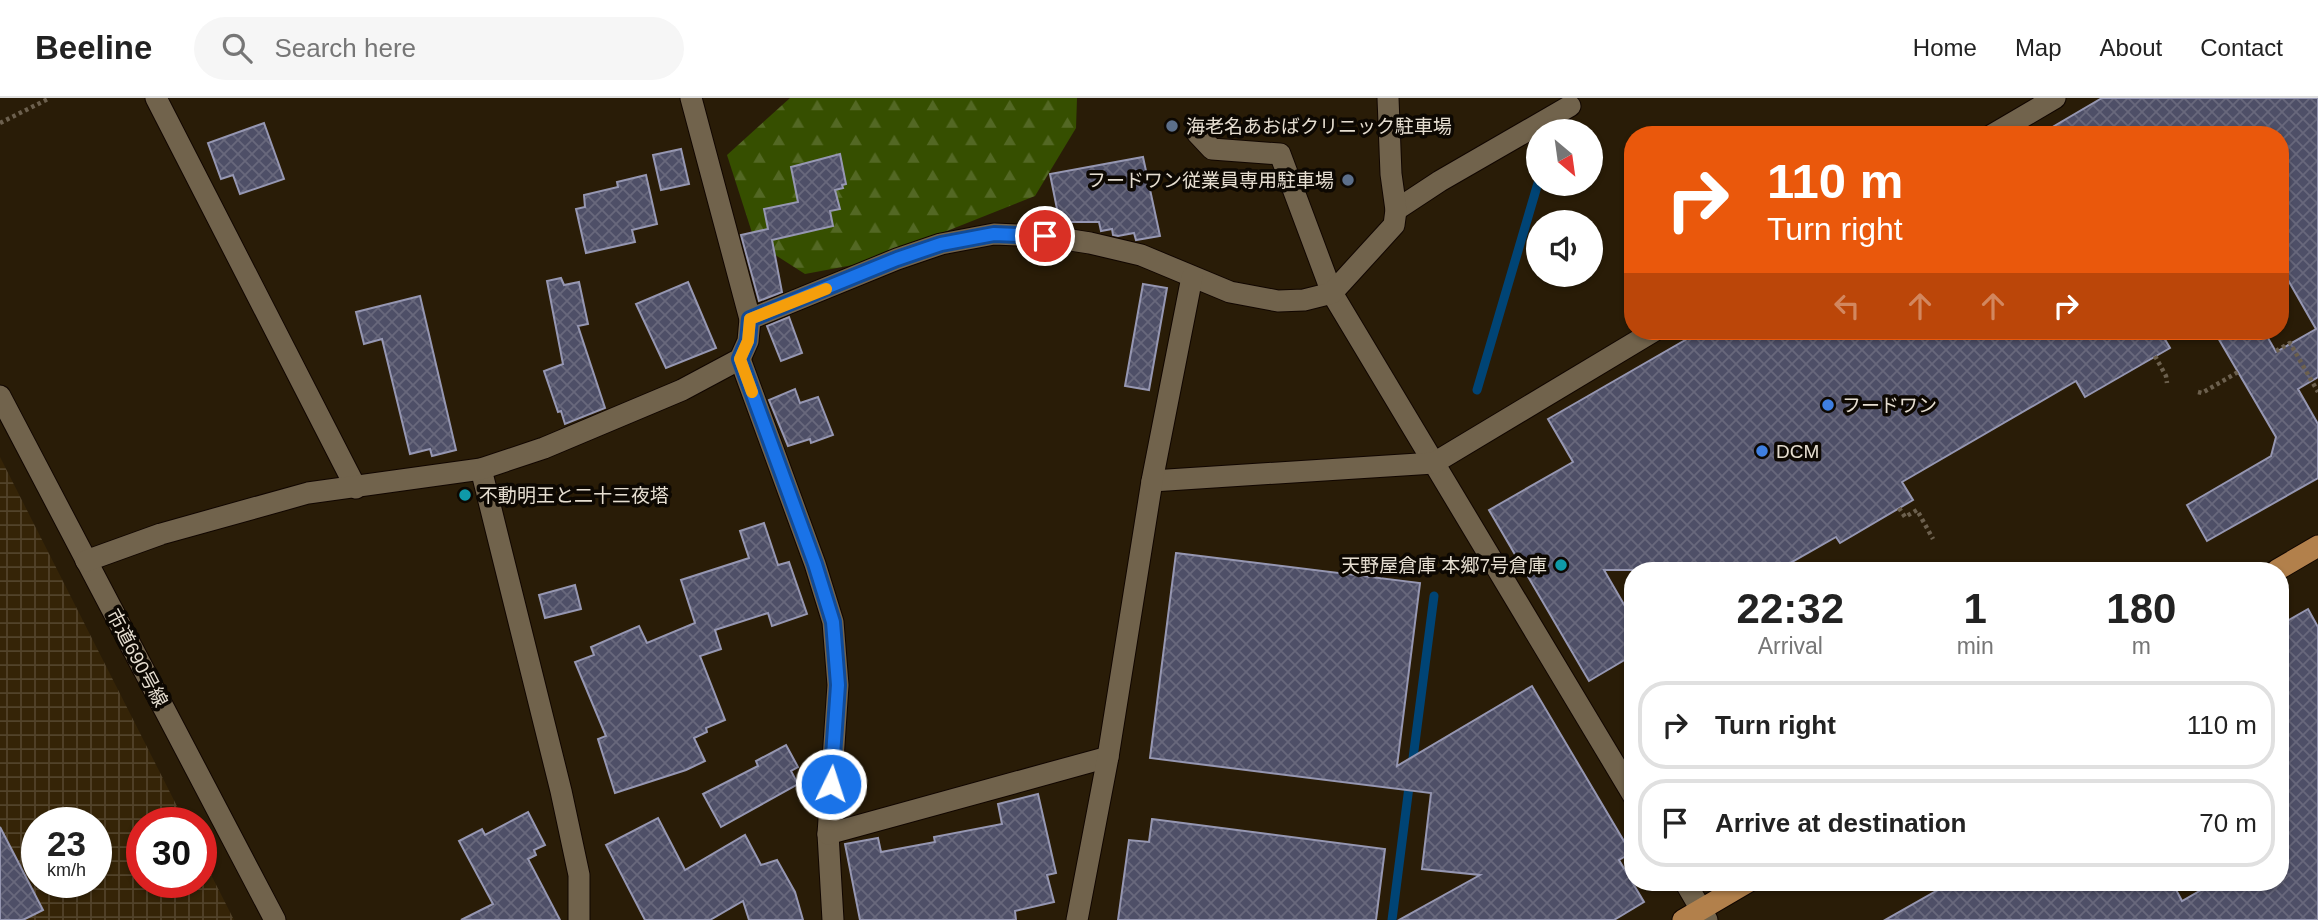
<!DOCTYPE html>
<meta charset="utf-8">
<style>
:root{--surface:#fff;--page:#f6f6f6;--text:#222;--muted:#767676;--line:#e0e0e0}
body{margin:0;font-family:Helvetica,"Noto Sans JP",sans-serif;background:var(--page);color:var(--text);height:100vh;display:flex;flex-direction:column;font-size:26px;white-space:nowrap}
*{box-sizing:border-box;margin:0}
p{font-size:23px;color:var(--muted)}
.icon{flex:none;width:38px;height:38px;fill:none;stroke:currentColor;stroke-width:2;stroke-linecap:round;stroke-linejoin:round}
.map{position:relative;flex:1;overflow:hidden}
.panel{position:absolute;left:1624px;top:464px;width:665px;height:329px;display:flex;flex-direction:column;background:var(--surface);border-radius:28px;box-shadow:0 2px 5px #0004}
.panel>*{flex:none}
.guide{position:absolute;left:1624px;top:28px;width:665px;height:214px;border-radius:28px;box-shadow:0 2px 5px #0004;background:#ea580c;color:#fff;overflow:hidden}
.needle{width:46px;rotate:151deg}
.controls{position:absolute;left:1526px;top:21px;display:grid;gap:14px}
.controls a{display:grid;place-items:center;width:77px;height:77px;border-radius:50%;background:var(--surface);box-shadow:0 2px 5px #0004;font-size:35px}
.speed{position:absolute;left:21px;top:709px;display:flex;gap:14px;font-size:35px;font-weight:700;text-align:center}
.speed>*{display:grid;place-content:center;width:91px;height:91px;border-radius:50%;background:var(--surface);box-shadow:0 2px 5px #0004;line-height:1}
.speed small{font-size:18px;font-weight:400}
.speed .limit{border:10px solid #d22;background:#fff;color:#111}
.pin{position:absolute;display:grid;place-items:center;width:60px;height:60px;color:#fff;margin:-30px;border:4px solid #fff;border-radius:50%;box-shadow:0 2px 7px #0007}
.me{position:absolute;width:77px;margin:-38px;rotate:4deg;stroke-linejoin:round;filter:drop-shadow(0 0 5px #0008)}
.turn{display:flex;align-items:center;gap:24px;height:147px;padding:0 28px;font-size:32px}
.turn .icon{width:91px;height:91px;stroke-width:2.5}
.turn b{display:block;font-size:49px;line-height:60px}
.lanes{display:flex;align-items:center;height:66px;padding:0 28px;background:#0003;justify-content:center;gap:35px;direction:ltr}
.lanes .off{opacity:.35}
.eta{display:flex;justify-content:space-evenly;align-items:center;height:119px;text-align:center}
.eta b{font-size:42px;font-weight:700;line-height:49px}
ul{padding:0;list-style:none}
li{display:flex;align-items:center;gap:21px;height:88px;margin:0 14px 10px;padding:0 14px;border:4px solid var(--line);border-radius:28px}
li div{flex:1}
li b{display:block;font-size:26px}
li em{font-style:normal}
header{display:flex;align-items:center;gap:42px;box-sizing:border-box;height:98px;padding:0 35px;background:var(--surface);border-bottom:2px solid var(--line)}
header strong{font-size:33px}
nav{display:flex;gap:38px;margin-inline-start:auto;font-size:24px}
.search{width:490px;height:63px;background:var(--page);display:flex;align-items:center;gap:18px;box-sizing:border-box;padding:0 24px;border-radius:38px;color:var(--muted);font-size:26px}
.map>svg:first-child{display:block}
.industrial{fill:url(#industrial-grid);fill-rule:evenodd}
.forest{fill:url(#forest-firs)}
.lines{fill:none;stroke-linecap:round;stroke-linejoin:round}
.stream{stroke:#004475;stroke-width:9}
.building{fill:url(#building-cross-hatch);stroke:#9697b2;stroke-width:2}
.minor-casing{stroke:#110600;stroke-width:23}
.major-casing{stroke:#110600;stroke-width:23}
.path{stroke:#6c604e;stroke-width:4.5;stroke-dasharray:3.5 3.5;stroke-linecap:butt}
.minor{stroke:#71634c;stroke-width:21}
.major{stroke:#b2804b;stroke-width:21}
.route-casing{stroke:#114b97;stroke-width:18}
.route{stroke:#1a73e8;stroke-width:12}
.slow{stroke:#f59e0b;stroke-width:12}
.service-dot{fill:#5c6f8a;stroke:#0d0802;stroke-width:2.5}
.shop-dot{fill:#3f7fe0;stroke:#0d0802;stroke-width:2.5}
.culture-dot{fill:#0f9aa8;stroke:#0d0802;stroke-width:2.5}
.labels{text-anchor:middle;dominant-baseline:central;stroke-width:7;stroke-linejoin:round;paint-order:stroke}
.poi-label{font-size:19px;fill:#e6ded1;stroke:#0d0802;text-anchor:start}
.street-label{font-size:19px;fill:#e6ded1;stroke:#0d0802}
</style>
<header>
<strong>Beeline</strong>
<div class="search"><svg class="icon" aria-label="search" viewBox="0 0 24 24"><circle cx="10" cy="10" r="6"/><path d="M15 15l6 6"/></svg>Search here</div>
<nav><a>Home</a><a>Map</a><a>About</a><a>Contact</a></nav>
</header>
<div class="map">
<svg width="2318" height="822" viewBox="0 0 2318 822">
<defs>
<pattern id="industrial-grid" width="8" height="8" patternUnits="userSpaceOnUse" patternTransform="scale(1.75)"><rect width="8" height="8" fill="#352407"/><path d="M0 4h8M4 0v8" fill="none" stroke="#52432a"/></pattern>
<pattern id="forest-firs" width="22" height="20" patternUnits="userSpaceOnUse" patternTransform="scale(1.75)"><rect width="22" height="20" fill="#364f00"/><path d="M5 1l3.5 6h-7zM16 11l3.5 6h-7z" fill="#536824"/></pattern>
<pattern id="building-cross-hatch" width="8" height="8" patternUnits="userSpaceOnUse" patternTransform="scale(1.75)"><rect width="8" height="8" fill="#4e4f67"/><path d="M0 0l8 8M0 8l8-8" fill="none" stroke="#68687c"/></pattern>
</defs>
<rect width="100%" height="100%" fill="#291c07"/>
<path class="industrial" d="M0 359 185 724H142V784H201V757L234 822H0ZM37 724H96V784H37Z"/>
<path class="forest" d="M790 0H1077L1076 30 1035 98 869 164 805 176 755 144 727 57Z"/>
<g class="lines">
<g class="stream">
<path d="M1477 292 1538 85"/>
<path d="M1412 668 1434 498"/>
<path d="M1392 822 1410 681"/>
</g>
</g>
<g class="building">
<path d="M2102 0H2318V279L2298 291 2318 326V380L2207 443 2187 407 2271 358 2276 339 2214 233H2264L2276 254 2316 231 2280 168V37H2039Z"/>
<path d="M264 25 284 81 240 96 233 77 221 81 208 45Z"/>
<path d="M681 51 689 86 661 92 653 57Z"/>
<path d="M840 56 846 86 842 87 843 90 835 92 840 111 830 113 833 128 772 142 782 194 759 203 741 137 768 131 764 111 798 104 791 69Z"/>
<path d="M1143 59 1160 138 1136 142 1134 135 1118 138 1113 137 1112 131 1101 133 1099 124H1071L1059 121 1050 76Z"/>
<path d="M646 77 657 126 632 132 635 144 586 155 576 111 585 109 584 97 618 89 617 84Z"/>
<path d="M561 180 564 187 579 184 588 226 578 228 605 310 565 326 561 313 558 314 544 273 563 266 547 183Z"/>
<path d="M688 184 716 250 666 270 636 206Z"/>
<path d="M1143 186 1167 190 1149 292 1125 288Z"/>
<path d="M420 198 456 352 432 358 430 351 410 356 382 241 364 246 356 214Z"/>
<path d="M789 219 802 255 781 263 767 228Z"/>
<path d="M1701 233H2160L2170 250 2085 299 2076 283 1902 384 1913 402 1840 445 1836 439 1778 472H1604L1633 522V557L1589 583 1489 412 1573 364 1548 321Z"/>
<path d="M795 291 800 305 818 299 833 337 811 345 810 341 788 348 769 302Z"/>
<path d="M764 425 778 467 789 464 807 516 772 528 768 515 715 532 721 551 700 558 725 622 706 630 707 634 694 640 705 663 686 672 615 695 598 641 606 638 575 564 594 557 591 549 639 528 647 545 695 525 681 482 749 460 740 433Z"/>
<path d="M1176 455 1420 485 1397 668 1532 588 1631 755 1619 762 1644 804 1614 822H1399L1480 777 1422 771 1431 695 1150 660Z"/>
<path d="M575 487 581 511 545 520 539 497Z"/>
<path d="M2308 511 2318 529V822H1885L1952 784H2172L2182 803 2215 784H2280V527Z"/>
<path d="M786 647 798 669 791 673 798 686 721 729 703 696 758 668 756 663Z"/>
<path d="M1038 696 1056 775 1047 777 1054 804 1015 813 1016 822H860L845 746 878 740 881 754 935 744 934 739 1002 726 998 706Z"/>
<path d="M528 714 545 747 534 752 536 757 528 761 560 822H461L493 806 459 743 482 731 485 737Z"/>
<path d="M658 720 685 772 745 737 761 767 777 762 795 794 803 822H749L743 803 710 822H645L606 747Z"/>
<path d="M1152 721 1385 751 1376 822H1118L1129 742 1149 744Z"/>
<path d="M0 729 43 812 23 822H0Z"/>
</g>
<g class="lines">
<defs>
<g id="minor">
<path d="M156 0 356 390"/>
<path d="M1197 35 1212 51 1280 56 1332 195 1633 697"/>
<path d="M1992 37 2055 0"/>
<path d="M1396 112 1440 83 1570 8"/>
<path d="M750 221 897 161 941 146 994 136 1045 138 1090 145 1141 157 1230 194 1278 203 1304 202 1332 195 1394 127 1396 112 1391 76 1388 0"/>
<path d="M740 261 815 466 833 524 838 587 828 736 833 822"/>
<path d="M0 298 275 822"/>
<path d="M481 371 561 693 579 777V822"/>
<path d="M1152 383 1434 365 1654 233"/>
<path d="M86 463 161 436 308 395 481 371 544 350 682 292 740 261 748 243 750 221 691 0"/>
<path d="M828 736 1108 659"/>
<path d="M1685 784 1707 822"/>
<path d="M1077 822 1108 659 1152 383 1192 179"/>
</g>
<g id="major">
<path d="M2277 472 2318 448"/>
<path d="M1683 822 1748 784"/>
</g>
</defs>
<use href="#minor" class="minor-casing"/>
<use href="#major" class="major-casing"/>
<g class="path">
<path d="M0 25 50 0"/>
<path d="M2276 253 2290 245 2318 294"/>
<path d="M2155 258 2166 278 2167 285"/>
<path d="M2198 294 2202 295 2238 274"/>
<path d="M1899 410 1905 419 1917 412 1933 441"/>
</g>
<use href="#minor" class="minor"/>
<use href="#major" class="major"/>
</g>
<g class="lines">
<defs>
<path id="route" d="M831 686 838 587 833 524 815 466 740 261 748 243 750 221 897 161 941 146 994 136 1045 138"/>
</defs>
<use href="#route" class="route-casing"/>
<use href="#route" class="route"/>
<path class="slow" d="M752 294 740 261 748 243 750 221 826 191"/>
</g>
<g class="service-dot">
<circle cx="1172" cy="28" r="7"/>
<circle cx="1348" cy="82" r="7"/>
</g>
<g class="shop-dot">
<circle cx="1828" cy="307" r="7"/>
<circle cx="1762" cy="353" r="7"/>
</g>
<g class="culture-dot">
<circle cx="465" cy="397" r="7"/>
<circle cx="1561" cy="467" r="7"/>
</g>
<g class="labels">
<g class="poi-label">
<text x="1186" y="28">海老名あおばクリニック駐車場</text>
<text x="1334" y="82" text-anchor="end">フードワン従業員専用駐車場</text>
<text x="1842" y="307">フードワン</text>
<text x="1776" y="353">DCM</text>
<text x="479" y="397">不動明王と二十三夜塔</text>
<text x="1547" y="467" text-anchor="end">天野屋倉庫 本郷7号倉庫</text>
</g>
<g class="street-label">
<text transform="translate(137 560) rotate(62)">市道690号線</text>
</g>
</g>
</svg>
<div class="controls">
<a><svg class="needle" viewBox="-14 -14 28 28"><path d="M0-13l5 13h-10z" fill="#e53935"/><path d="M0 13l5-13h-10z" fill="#767676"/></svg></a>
<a><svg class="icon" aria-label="sound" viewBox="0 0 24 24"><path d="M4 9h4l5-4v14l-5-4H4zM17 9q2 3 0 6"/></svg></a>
</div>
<div class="speed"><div>23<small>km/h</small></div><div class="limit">30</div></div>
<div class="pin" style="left:1045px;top:138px;background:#d93025"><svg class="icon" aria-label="arrive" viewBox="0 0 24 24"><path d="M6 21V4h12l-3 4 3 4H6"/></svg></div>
<svg class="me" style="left:831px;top:686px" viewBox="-20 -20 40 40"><circle r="17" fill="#1a73e8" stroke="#fff" stroke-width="3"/><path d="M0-11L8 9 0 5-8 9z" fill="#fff"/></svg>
<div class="guide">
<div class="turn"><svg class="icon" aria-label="right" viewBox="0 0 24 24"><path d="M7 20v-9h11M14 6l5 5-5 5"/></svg><div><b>110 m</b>Turn right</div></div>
<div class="lanes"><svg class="icon off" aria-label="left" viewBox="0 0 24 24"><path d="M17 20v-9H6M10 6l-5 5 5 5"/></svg><svg class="icon off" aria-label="ahead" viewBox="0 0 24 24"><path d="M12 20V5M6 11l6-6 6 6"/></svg><svg class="icon off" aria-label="ahead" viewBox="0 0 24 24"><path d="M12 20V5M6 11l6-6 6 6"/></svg><svg class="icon" aria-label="right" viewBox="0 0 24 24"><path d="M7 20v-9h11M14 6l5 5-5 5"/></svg></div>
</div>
<section class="panel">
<div class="eta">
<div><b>22:32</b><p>Arrival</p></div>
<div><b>1</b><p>min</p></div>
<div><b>180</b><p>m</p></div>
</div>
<ul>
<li><svg class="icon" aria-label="right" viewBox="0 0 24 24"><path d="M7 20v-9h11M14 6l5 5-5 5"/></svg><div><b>Turn right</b></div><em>110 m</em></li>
<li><svg class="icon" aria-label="arrive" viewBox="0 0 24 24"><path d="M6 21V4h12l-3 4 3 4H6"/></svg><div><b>Arrive at destination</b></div><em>70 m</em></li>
</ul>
</section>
</div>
